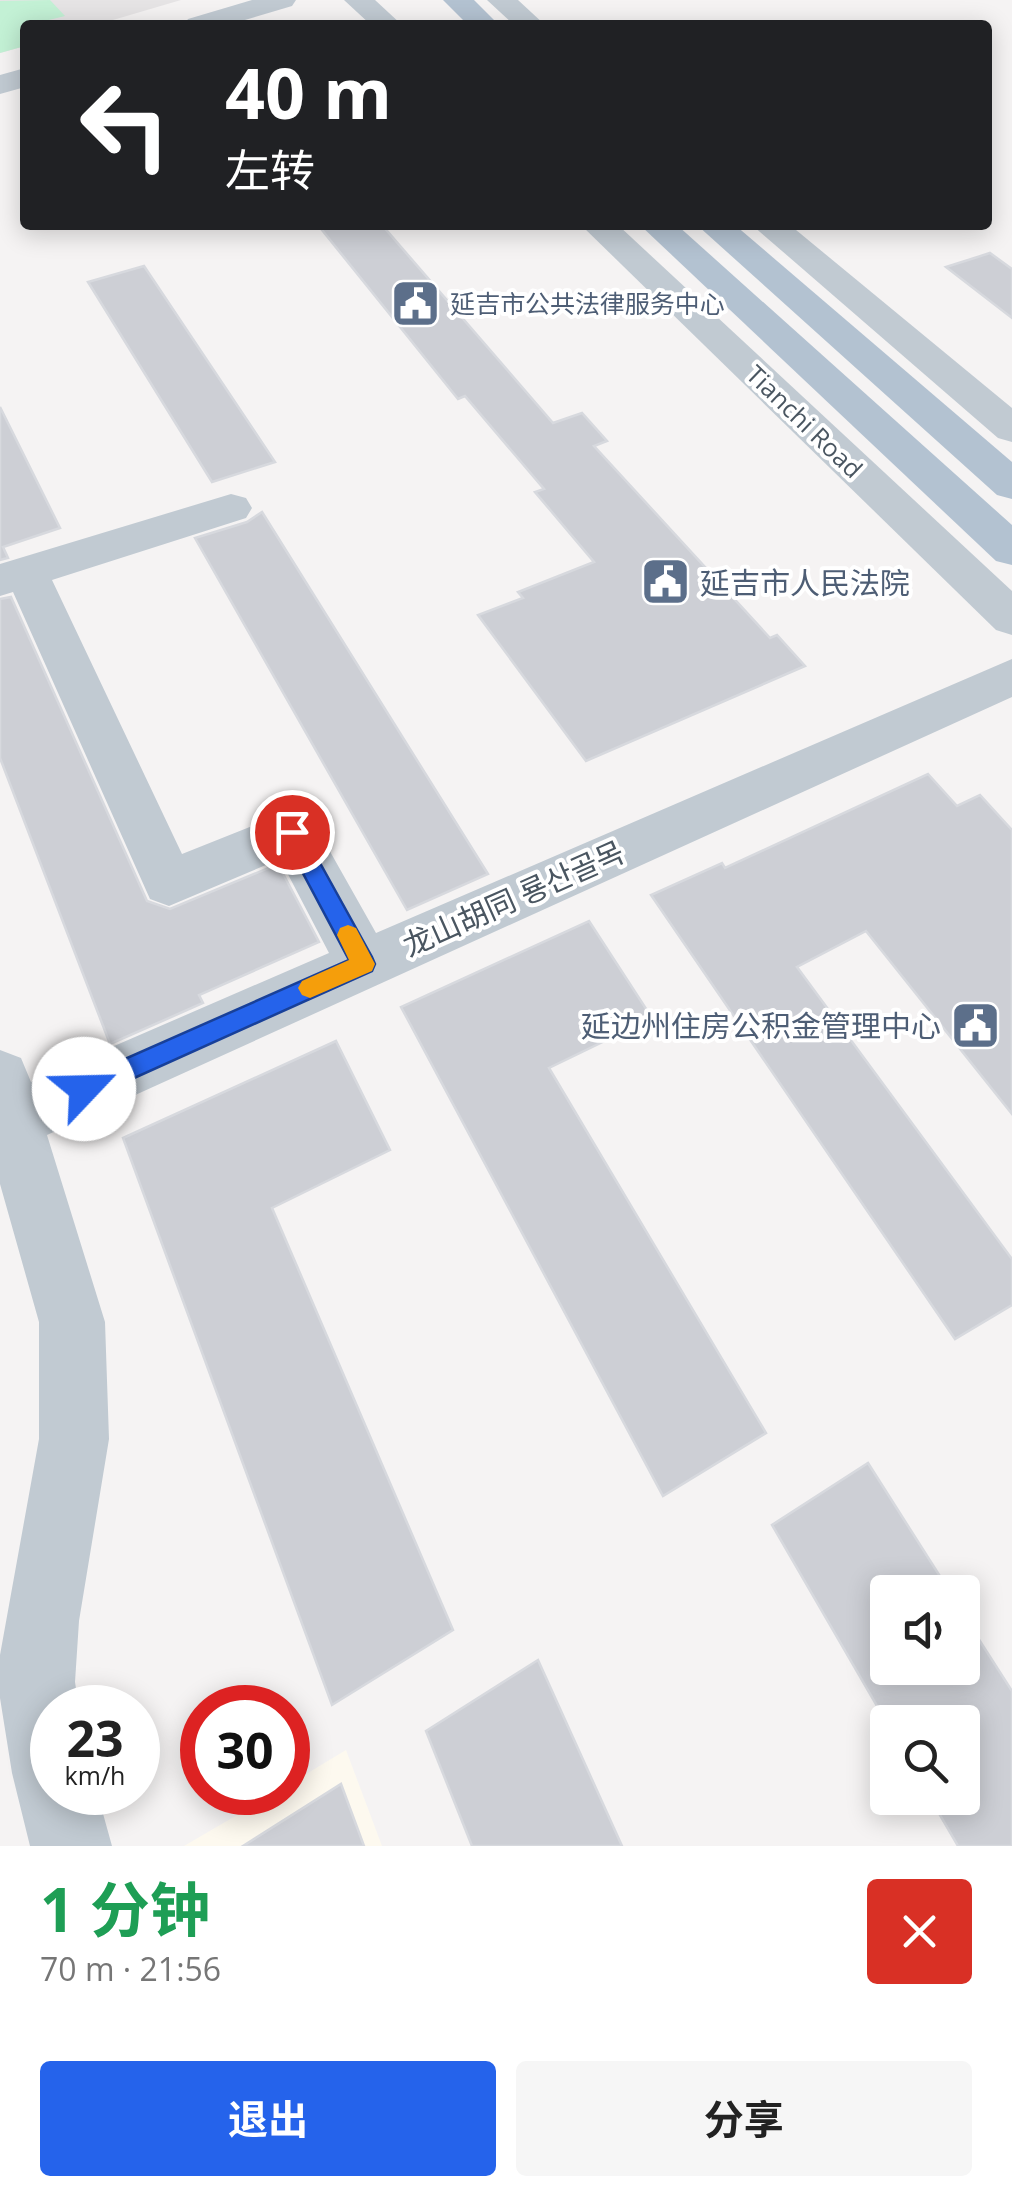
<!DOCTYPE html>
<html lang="zh">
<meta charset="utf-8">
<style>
:root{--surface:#fff;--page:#f6f6f6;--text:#222;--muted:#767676;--accent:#2563eb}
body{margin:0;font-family:"Open Sans","Noto Sans SC","Noto Sans KR",sans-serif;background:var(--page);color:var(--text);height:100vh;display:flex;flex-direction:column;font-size:38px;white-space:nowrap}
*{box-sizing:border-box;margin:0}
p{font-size:32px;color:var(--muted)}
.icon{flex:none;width:55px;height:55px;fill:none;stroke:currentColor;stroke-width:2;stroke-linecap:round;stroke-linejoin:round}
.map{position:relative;height:1846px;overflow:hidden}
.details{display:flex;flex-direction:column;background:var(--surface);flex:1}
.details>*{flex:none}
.guide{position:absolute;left:20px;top:20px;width:972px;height:210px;border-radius:10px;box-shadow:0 5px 25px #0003;background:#202124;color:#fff;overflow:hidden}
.controls{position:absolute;left:870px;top:1575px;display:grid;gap:20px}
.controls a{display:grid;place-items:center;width:110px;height:110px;border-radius:10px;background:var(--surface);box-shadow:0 5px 25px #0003;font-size:50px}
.speed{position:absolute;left:30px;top:1685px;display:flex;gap:20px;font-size:50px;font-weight:700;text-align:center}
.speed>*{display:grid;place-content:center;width:130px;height:130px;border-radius:50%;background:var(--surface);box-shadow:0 5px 25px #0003;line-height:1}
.speed small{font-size:25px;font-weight:400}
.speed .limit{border:15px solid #d22;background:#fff;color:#111}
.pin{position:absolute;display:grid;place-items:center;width:85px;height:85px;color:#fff;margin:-42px;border:5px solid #fff;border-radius:50%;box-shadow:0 2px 10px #0007}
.me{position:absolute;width:110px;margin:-55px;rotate:66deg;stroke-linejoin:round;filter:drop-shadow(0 0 8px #0008)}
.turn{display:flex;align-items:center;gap:35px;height:210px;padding:0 40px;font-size:45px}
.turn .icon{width:130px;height:130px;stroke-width:2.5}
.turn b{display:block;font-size:70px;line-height:85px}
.round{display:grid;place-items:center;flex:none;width:105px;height:105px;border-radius:10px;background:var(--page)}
.overview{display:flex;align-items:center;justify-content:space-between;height:170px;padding:0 40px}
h1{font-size:60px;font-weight:700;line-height:75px;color:#1e9e55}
.cta{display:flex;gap:20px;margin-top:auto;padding:20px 40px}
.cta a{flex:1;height:115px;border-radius:10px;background:var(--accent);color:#fff;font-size:40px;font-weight:700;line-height:115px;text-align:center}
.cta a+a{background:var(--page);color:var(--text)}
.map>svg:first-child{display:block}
.commercial{fill:#fdf9ef}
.education{fill:#e6e4e5}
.green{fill:#c3f1d5}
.building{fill:#cdcfd5;stroke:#d7d9de;stroke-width:2.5}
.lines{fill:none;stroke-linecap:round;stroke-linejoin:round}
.minor{fill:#c1cad2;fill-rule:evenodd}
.major{fill:#b3c2d1;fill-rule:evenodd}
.route{fill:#2563eb;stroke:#184099;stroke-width:2.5}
.slow{fill:#f59e0b}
.labels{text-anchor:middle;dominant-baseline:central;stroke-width:8;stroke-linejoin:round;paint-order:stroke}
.far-service-label{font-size:25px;fill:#4e5e75;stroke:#fff;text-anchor:start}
.far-street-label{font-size:25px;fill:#4a5661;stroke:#fff}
.service-label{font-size:30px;fill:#4e5e75;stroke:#fff;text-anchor:start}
.street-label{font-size:30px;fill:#4a5661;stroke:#fff}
</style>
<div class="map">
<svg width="1012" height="1846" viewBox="0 0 1012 1846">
<rect width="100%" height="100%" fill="#f5f3f3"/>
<path class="commercial" d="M346 1750 382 1846H184L275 1793 288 1792V1785Z"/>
<path class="education" d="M0 0H181L96 25H25V46L0 53Z"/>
<path class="green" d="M50 0 65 16 49 20 52 25H25V46L0 53V1Z"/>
<g class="building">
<path d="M318 225H382L553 423 582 413 607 441 594 446 770 638 777 635 805 666 586 761 478 615 523 598 518 592 594 562 535 492 544 489 465 396 458 399Z"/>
<path d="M990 253 1012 269V318L946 267Z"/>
<path d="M144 266 275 462 212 482 88 282Z"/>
<path d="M0 407 60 528 3 547 8 558 0 560Z"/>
<path d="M262 512 488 874 407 910 195 538 247 522Z"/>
<path d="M11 597 147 901 170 909 278 864 319 942 199 995 203 1003 110 1044 0 758V599Z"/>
<path d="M928 774 957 806 980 795 1012 830V1114L866 931 797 967 1012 1259V1305L955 1339 651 895 722 863 725 868Z"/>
<path d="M589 921 652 1018 549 1068 766 1433 663 1496 401 1007Z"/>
<path d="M336 1041 390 1150 272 1208 453 1630 332 1705 123 1138Z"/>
<path d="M868 1463 950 1592H888V1668H962V1613L1012 1691V1846H958L930 1798H962V1722L888 1725 772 1525Z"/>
<path d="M538 1660 622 1846H472L426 1731Z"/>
<path d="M341 1784 364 1846H243Z"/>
</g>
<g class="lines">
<g class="minor">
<path d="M252 0H296L292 6 228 25H184L188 19Z"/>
<path d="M344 0H375L402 25H371Z"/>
<path d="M487 0H518L545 25H514Z"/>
<path d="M25 68V87L0 94V75Z"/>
<path d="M581 225H618L1012 591V635L996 630Z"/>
<path d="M752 225H790L1012 408V442L998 438Z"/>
<path d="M231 494 246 498 252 508 246 518 52 580 182 854 292 810 310 816 376 933 1012 659V697L47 1135 105 1322 109 1439 79 1621 75 1682 79 1708H52V1792H97L112 1846H30L12 1773 0 1698V1655L39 1439V1322L0 1184V1050L21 1058 31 1082 329 953 280 859 169 906 150 899 13 592 0 596V564Z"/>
</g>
<g class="major">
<path d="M443 0H474L499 25H468Z"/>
<path d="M640 225H677L1012 525V565L996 561Z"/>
<path d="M697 225H735L1012 462V499L997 495Z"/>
</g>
</g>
<path class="route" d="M292 823 299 825 372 957 375 964 372 971 92 1097 84 1100 75 1097 71 1089 75 1081 349 960 281 832Z"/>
<path class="slow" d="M348 925 356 928 375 964 372 971 310 998 302 995 298 988 302 981 349 960 337 935 340 928Z"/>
<defs>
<symbol id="civic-square" viewBox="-11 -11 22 22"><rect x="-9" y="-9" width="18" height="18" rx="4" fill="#5c6f8a" stroke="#fff"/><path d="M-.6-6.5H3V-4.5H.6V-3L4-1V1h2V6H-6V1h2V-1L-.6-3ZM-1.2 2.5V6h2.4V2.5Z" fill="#fff"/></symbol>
</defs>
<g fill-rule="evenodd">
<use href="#civic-square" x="388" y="276" width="55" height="55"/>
<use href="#civic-square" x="638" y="554" width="55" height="55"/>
<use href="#civic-square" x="948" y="998" width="55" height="55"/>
</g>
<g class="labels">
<g class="far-service-label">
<text x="450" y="303">延吉市公共法律服务中心</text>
</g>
<g class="far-street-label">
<text transform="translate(805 421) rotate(44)">Tianchi Road</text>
</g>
<g class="service-label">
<text x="700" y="582">延吉市人民法院</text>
<text x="941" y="1025" text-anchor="end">延边州住房公积金管理中心</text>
</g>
<g class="street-label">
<text transform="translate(513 898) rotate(-24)">龙山胡同 룡산골목</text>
</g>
</g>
</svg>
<div class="controls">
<a><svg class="icon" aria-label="sound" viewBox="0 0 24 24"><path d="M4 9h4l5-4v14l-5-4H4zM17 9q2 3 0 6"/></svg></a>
<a><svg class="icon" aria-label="search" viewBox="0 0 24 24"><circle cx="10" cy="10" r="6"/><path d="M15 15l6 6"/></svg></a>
</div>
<div class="speed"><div>23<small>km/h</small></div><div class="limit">30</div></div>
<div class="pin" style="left:292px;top:832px;background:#d93025"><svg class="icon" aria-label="arrive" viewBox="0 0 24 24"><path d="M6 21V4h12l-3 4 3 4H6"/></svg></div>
<svg class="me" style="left:84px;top:1089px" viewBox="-20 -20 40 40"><circle r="19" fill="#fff"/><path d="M0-13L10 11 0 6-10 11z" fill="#2563eb"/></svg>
<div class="guide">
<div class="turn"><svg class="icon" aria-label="left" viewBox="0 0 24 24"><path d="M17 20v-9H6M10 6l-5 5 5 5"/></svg><div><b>40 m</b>左转</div></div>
</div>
</div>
<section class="details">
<div class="overview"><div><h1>1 分钟</h1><p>70 m · 21:56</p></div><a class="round" style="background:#d93025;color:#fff"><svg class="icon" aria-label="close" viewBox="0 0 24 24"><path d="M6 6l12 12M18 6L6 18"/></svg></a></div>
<div class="cta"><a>退出</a><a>分享</a></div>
</section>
